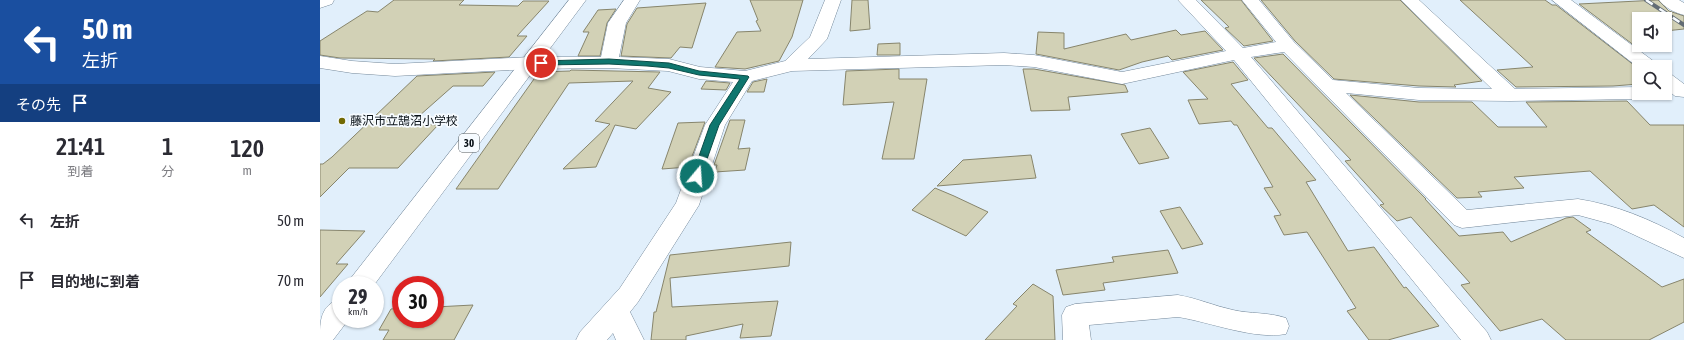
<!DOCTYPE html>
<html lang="ja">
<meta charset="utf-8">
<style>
:root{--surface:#fff;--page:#f2f2f3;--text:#2b2b33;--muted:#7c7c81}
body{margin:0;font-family:"Asap Condensed","Noto Sans JP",sans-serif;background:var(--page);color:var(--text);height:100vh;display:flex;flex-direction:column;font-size:15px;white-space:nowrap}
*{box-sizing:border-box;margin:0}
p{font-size:13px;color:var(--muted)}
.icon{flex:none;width:22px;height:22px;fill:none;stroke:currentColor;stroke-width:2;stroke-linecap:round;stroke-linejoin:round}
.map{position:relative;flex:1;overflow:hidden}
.panel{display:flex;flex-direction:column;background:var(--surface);width:320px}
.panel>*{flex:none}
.top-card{background:#1a4fa0;color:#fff;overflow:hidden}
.tools{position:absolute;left:1312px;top:12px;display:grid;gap:8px}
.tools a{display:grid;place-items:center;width:40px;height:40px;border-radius:0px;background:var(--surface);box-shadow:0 1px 3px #0004;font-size:20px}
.speed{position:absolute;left:12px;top:276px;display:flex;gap:8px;font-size:20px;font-weight:700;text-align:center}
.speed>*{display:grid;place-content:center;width:52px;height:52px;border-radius:50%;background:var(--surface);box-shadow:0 1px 3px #0004;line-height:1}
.speed small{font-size:10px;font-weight:400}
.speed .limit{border:6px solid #d22;background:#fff;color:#111}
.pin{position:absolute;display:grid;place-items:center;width:34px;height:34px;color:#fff;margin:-17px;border:2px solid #fff;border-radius:50%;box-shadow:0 1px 4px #0007}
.me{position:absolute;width:44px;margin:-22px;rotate:18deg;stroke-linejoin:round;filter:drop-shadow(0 0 3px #0008)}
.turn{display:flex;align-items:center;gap:14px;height:84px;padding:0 16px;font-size:18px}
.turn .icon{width:52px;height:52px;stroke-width:2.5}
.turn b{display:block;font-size:28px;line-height:34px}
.then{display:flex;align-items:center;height:38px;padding:0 16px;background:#0003;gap:8px;font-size:15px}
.eta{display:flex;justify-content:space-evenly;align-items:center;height:68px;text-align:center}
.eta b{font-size:24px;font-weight:600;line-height:28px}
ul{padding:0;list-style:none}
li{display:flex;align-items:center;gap:12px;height:60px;padding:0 16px}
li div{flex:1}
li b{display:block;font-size:15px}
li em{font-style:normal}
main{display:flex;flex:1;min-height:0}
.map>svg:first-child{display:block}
.building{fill:#d2d1b6;stroke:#87856c}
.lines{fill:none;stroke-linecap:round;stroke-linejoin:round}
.minor-casing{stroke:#75899b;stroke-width:1}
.major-casing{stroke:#75899b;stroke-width:1}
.minor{fill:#fff;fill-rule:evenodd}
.major{fill:#fff;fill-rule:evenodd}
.rail-casing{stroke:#626c75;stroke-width:4}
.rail{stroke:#f6fbff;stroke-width:2.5;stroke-dasharray:8;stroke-linecap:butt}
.route{fill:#0f766e;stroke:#0a4d48}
.poi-dot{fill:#726902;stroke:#f6fbff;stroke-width:1.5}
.labels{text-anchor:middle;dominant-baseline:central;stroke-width:3.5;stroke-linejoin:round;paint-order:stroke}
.shield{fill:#f6fbff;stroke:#4f565b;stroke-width:1}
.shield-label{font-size:11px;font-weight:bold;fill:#070f15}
.poi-label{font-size:12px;fill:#070f15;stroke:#f6fbff;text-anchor:start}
</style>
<main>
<section class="panel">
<div class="top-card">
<div class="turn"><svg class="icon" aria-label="left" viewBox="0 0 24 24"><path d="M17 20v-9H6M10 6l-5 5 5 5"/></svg><div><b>50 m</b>左折</div></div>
<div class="then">その先<svg class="icon" aria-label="arrive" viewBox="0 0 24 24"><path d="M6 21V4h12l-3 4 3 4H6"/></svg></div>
</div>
<div class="eta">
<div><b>21:41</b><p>到着</p></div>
<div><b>1</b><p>分</p></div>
<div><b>120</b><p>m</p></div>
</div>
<ul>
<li><svg class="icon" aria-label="left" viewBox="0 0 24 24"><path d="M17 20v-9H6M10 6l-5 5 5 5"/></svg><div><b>左折</b></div><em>50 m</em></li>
<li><svg class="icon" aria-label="arrive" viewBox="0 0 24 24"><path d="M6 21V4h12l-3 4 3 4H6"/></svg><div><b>目的地に到着</b></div><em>70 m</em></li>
</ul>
</section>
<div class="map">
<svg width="1364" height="340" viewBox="0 0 1364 340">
<rect width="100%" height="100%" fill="#e1effb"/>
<g class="building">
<path d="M74 0H144L139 5 198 6 203 1H229L197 36H207L189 57 113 61 115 59 20 58 0 55V41L47 11 58 12Z"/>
<path d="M430 0H483L472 37 459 61 425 69 395 67 417 32 441 31 436 21 438 20Z"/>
<path d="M532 0H548L550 29 530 31Z"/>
<path d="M881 0H921L953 41 924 46 905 28 909 27Z"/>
<path d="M941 0H1080L1162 81 1134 85 1136 87 1099 86 1014 79 975 41Z"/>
<path d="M1140 0H1225L1232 5H1236L1319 69V84L1293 86 1196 87 1177 70 1213 67Z"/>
<path d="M1338 0 1349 11 1364 16V29L1345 31V19H1319V49L1259 4Z"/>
<path d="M386 3 372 48 360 47 351 58 301 56 307 24 317 8Z"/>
<path d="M296 9 287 23 280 56H258L269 32H263L278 10Z"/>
<path d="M856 30 861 35 885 31 903 50 852 60 848 56 822 62 799 70 716 54 718 32 744 33V49L806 34 811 40Z"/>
<path d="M580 43V55H557L558 44Z"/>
<path d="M963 54 1106 199H1105L1139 236 1183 232 1191 242 1246 218 1253 217 1271 230 1266 232 1342 287 1364 279V322L1329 340H1246L1222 319 1180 331 1141 285 1150 283 1091 217 1077 221 1060 205 1064 204 1025 161 1031 160 934 58Z"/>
<path d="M913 62 928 80 911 84 948 128H952L996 180 986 182 1028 251 1054 247 1084 288 1086 287 1119 326 1068 340H1049L1027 311 1036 308 987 232 964 235 954 216 961 215 944 188 953 187 917 125H914L911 121 879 124 868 100 888 99 863 72Z"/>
<path d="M579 69V79H607L594 159H562L574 102 523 105 526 71Z"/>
<path d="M703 69H714L805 85 808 92 748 97 750 110 711 111Z"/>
<path d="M251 70 340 72 328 88 351 92 316 129 295 125 276 167 243 169 290 124 275 121 313 81 249 83 178 189H136L219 72 250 71Z"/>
<path d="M175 72 163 86H133L90 124 118 125 78 168H29L0 197V164H3L12 157 97 76Z"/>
<path d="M447 79 444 92H427L433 82Z"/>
<path d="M386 81 410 83 406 90 381 89Z"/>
<path d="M1030 95 1099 102H1152L1178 127H1227L1206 102 1307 101 1330 125H1364V227L1334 205 1312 209 1270 171 1194 177 1204 188 1158 192 1162 197 1137 198Z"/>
<path d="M410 120H425L418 149 430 148 425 170 395 172 397 165H394Z"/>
<path d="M385 122 368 167 342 169 358 123Z"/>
<path d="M830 128 849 158 819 164 801 134Z"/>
<path d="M711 155 716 178 617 186 643 160Z"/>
<path d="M615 188 634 196 668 212 646 236 592 210Z"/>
<path d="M860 207 883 244 862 249 840 211Z"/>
<path d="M0 230 45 231 16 264H28L0 297Z"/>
<path d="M471 242 469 266 350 278 352 307 458 301 451 336 420 338 423 324 366 336V340H331L334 312H336L350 255Z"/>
<path d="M848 250 858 273 783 283 785 290 743 295 736 270 794 262 792 257Z"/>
<path d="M713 284 733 296 735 340H665L697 306 693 304Z"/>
<path d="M153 305 134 340H63L69 330H59L71 309 81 308V319H115V307Z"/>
</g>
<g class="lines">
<defs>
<g id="minor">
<path d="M0 0H14L12 4 0 8Z"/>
<path d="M304 0H320L306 23 299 57 349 59 380 67 425 71 465 61 490 37 505 0H521L507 39 488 59 684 53 714 55 802 72 906 51 858 0H876L923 48 956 42 922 0H939L974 42 1013 80 1099 88 1172 89 1081 0H1099L1195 89 1319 87V93H1329L1326 97 1319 99 1190 101 1099 100 1026 93 1147 210 1258 199C1296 205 1330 219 1364 238V258L1291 224 1258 215 1142 228 1134 225 964 52 931 57 1167 332 1171 340H1141L914 60 802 84 714 67 684 65 472 71 432 81 405 125 379 205 318 302 310 312 324 340H296L293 333 287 340H256L260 332 300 288 356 203 385 125 413 82 379 79 348 71 289 68 210 69 75 76 32 73 0 68V56L32 61 75 64 210 57H281L288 23Z"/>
<path d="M1232 0H1251L1336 63 1338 67 1319 68Z"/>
<path d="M1339 0H1359L1364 3V15C1355 13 1344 7 1339 0Z"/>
<path d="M1345 73 1352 75 1364 84V97L1355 96 1345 88Z"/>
<path d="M858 295C877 298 894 306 913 310 930 314 948 312 966 318L969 326 966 334C934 340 890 322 858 317L769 325 771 340H743L742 315 746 307 755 304Z"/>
</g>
<g id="major">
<path d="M249 0H266L54 285H27L31 278Z"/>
<path d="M21 298V319H29L13 340H0C0 320 0 306 21 298Z"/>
</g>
</defs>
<use href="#minor" class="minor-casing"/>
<use href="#major" class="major-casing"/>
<use href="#minor" class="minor"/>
<use href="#major" class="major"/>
<defs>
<path id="rail" d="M1326 0 1364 25"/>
</defs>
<use href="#rail" class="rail-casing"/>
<use href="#rail" class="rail"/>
</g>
<path class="route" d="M289 59 349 63 379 71 428 76 429 77 399 125 380 179H373L372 176 390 125 420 79 379 75 349 68 327 66 289 64 221 65 217 63 221 61Z"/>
<circle class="poi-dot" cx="22" cy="121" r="4"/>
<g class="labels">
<rect class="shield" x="139" y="134" width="20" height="18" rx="3"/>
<g class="shield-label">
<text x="149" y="143">30</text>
</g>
<g class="poi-label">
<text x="30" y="121">藤沢市立鵠沼小学校</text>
</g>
</g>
</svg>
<div class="tools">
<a><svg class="icon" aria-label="sound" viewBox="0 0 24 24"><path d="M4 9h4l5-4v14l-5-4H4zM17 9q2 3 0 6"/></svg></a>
<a><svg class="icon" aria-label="search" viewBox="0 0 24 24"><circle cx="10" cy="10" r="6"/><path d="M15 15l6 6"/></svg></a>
</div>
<div class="speed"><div>29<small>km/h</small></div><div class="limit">30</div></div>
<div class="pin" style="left:221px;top:63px;background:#d93025"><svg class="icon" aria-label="arrive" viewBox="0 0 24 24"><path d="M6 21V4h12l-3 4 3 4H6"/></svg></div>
<svg class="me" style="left:377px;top:176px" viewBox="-20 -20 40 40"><circle r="17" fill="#0f766e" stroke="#fff" stroke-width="3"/><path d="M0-11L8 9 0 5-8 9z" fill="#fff"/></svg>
</div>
</main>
